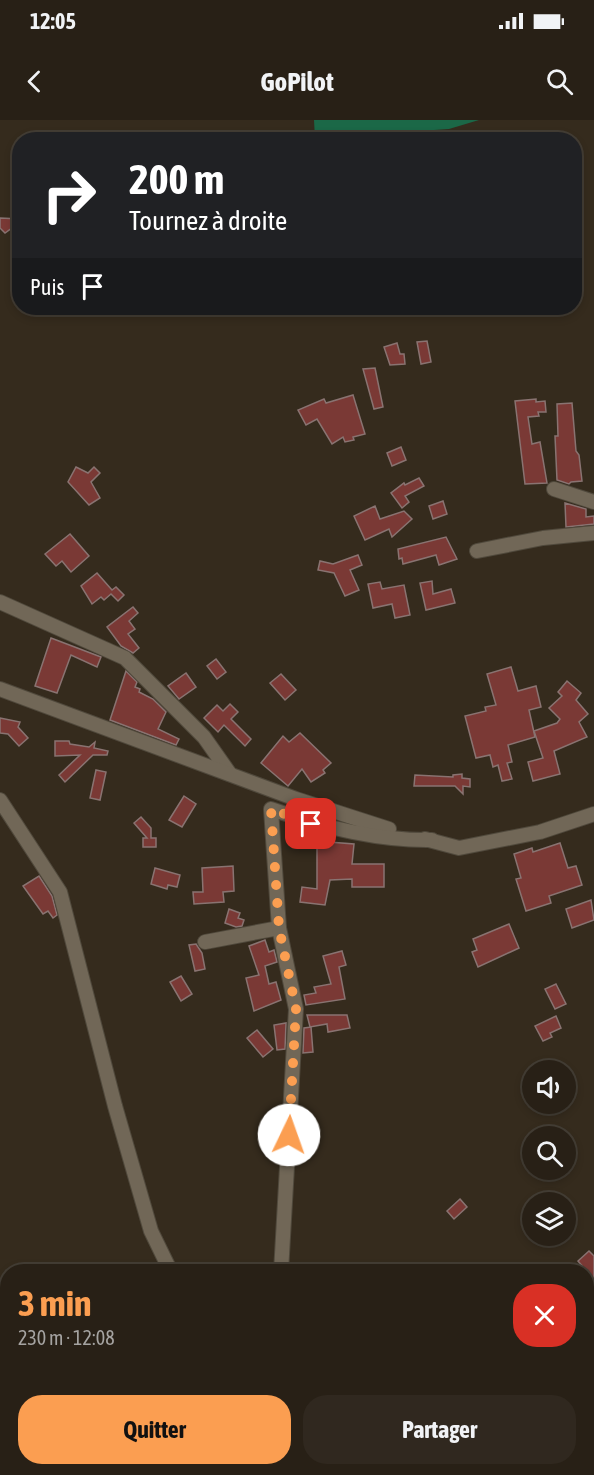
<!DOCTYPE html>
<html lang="fr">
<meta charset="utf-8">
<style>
:root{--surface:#282016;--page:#30281f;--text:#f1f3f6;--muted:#a5a3a1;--line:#443e35;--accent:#fb9e51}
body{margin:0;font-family:"Asap Condensed",sans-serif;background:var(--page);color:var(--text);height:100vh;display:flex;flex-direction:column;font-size:22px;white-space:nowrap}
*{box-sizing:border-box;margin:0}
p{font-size:20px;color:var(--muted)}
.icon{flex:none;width:33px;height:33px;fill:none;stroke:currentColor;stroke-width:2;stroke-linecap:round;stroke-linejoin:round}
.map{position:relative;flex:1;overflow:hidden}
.drawer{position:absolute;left:0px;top:1144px;width:594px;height:212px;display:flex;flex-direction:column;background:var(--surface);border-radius:24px 24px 0 0;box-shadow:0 3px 9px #0003,0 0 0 2px var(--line)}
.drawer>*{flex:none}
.banner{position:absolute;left:12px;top:12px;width:570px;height:183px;border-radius:24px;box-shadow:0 3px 9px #0003,0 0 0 2px var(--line);background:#202124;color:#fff;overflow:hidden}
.tools{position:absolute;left:522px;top:940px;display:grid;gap:12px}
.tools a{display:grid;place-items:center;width:54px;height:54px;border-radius:50%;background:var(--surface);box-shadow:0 3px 9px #0003,0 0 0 2px var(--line);font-size:30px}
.pin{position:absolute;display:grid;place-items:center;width:51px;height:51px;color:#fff;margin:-26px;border-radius:12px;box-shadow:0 3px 9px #0006}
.me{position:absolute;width:66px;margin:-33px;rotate:3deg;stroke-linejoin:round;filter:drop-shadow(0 0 4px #0008)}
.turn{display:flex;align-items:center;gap:21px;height:126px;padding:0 18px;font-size:27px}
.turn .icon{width:78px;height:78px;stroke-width:2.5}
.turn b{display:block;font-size:42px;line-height:51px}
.then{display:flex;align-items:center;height:57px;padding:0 18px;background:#0003;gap:12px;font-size:22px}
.round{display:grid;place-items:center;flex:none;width:63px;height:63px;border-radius:24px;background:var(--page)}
.overview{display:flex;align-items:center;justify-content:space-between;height:102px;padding:0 18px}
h1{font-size:36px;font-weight:700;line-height:45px;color:var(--accent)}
.primary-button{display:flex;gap:12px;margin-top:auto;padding:12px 18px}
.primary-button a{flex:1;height:69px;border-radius:24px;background:var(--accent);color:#111;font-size:24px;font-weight:700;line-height:69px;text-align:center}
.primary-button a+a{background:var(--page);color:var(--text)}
.status{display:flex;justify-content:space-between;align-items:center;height:42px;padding:0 30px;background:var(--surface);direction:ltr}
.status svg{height:16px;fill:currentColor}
header{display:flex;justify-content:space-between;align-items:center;height:78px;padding:0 18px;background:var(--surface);font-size:27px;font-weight:700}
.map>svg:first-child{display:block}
.forest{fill:#1b6847}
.building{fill:#7a3935;stroke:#897371;stroke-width:1.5}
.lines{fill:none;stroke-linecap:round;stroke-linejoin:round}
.minor-casing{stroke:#50493c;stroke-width:16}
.minor{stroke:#716757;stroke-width:14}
.route{stroke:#fb9e51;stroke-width:10;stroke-dasharray:0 18}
</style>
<div class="status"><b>12:05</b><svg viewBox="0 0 49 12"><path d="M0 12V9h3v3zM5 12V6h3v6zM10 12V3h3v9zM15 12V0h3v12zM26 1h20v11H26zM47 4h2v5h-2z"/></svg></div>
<header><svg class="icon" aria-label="back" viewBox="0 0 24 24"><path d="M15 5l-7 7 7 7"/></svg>GoPilot<svg class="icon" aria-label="search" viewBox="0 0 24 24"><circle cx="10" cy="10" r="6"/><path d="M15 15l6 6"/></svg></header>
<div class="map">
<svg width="594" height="1355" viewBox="0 0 594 1355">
<rect width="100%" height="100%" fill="#352b1d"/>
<path class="forest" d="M314 0H479L449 9 404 12 402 20 315 19Z"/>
<g class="building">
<path d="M0 98 20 99V102L5 113 0 108Z"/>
<path d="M427 221 431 242 421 244 417 222Z"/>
<path d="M397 223 400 234H404L405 244 390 245 384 227Z"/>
<path d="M375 248 383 287 374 289 363 249Z"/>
<path d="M353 275 365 314 353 317 354 320 345 322 343 317 332 324 317 299 306 305 298 290 324 279 326 283Z"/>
<path d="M536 279V282L545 281 546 292H538L539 296 528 297 532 324 540 322 547 363 525 364 515 281Z"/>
<path d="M572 283 576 331 579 335 582 361 571 362 569 364 557 360 555 316H558L557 284Z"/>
<path d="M401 327 406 340 392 346 387 333Z"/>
<path d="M76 347 88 353 94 347 100 353 91 362 100 378 89 385 68 362Z"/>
<path d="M419 358 424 366 405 376 409 382 402 388 391 373 404 363 405 365Z"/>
<path d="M443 381 447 394 433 399 429 386Z"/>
<path d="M565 383 586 389V397L594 396V404L566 407Z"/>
<path d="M375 386 380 399 404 391 412 399 392 417 389 409 365 420 354 396Z"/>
<path d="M70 414 89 436 71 452 62 441 56 446 45 434Z"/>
<path d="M446 417 457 439 439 445 436 435 403 444 402 438 399 439 398 429Z"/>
<path d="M358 435 362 445 350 450 359 470 345 476 334 453 318 450 320 441 333 444Z"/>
<path d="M97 453 112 470 116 467 124 475 118 481 111 474 104 480 101 477 92 484 81 466Z"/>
<path d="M432 461 433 474 451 469 455 483 426 490 420 463Z"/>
<path d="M380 462 382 469 404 465 410 495 395 498 392 484 373 488 368 464Z"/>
<path d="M133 487 138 493 129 501 135 509 128 514 139 528 133 533 121 526 107 507Z"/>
<path d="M51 518 101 537 97 547 71 535 57 573 35 566Z"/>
<path d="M216 539 226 552 217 559 207 546Z"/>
<path d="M511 547 518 571 536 566 541 587 529 590 535 617 508 625 512 642 507 643 512 659 502 661 498 645 493 647 490 635 476 638 465 596 486 591 485 587 496 585 487 554Z"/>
<path d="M126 551 137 562 135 567 140 569 139 572 153 579 166 592 158 609 179 619 176 625 110 600Z"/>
<path d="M186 553 196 567 179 579 168 566Z"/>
<path d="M281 554 296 570 285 580 270 563Z"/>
<path d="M567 561 581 573 576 580 588 594 579 602 587 617 554 631 560 654 533 661 528 642 543 638 534 611 557 603 560 599 549 588 562 576 558 572Z"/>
<path d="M230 584 238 592 231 599 251 619 245 626 224 605 218 612 204 598 217 585 223 591Z"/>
<path d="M0 598 20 602 18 607 28 618 19 626 8 614 0 613Z"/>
<path d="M300 613 331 643 323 650 325 653 311 662 302 649 288 666 261 643 283 616 289 622Z"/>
<path d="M55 621H69L70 624 89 627 95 622 94 628 108 631 107 635H93L65 662 59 655 80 635 55 636Z"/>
<path d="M96 650 106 652 100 680 90 678Z"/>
<path d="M462 654V658L470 659V667L463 666V674L455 666H414L415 655 453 657V655Z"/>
<path d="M184 676 196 684 182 707 169 700Z"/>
<path d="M141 697 151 708V718H156V727H143V718H147L134 703Z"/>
<path d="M317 713 330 716 329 722 354 724 352 744H384V767H352V759L330 760 325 785 300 782 302 767 317 769Z"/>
<path d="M560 723 568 748 576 746 582 765 549 776 551 783 526 791 516 759 521 758 514 734 532 728 533 732Z"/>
<path d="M233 746 234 771 223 772 224 782 194 784 193 772H203L202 748Z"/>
<path d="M155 748 180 755 177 767 168 765 167 769 151 764Z"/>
<path d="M39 756 52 776 57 795 53 798 48 791 43 794 23 766Z"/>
<path d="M591 780 594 800 572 808 566 789Z"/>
<path d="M229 789 240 793 238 798 244 800 242 806 236 807 225 803Z"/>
<path d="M509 804 519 828 478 847 472 832 477 830 473 819Z"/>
<path d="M265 820 269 832 274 830 277 842 265 846 269 864 276 862 281 880 254 891 246 858 259 855 249 826Z"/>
<path d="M196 824 202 833 205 849 195 851 189 825Z"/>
<path d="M342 831 346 845 339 847 345 879 306 885 304 875 316 873 314 867 331 864 323 836Z"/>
<path d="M181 856 192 874 181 881 170 862Z"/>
<path d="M556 864 566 884 555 889 545 869Z"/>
<path d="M307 895H347L350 908 328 912 327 904 310 907Z"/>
<path d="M556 896 561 908 550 913 552 917 543 921 535 906Z"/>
<path d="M286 903 285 929 277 930 274 905Z"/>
<path d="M311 907 313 932 303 933 304 908Z"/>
<path d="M257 910 273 929 263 937 247 918Z"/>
<path d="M460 1079 467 1087 454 1099 447 1091Z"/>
<path d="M589 1131 594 1136V1160L578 1141Z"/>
</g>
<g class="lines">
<defs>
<g id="minor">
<path d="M554 369 594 382"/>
<path d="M477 431 543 418 594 413"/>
<path d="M0 482 125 538 204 617 230 654"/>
<path d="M0 569 296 679 389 709"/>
<path d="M0 680 60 772 115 986 151 1111 171 1152"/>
<path d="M425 719 459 728 540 712 594 694"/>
<path d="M205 822 279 808"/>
<path d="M281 1152 296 889 279 808 271 689C322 707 377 721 432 720"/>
</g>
</defs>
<use href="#minor" class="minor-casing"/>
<use href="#minor" class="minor"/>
</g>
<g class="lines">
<path class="route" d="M289 1015 296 889 279 808 271 689 311 704"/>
</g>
</svg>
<div class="tools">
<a><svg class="icon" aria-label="sound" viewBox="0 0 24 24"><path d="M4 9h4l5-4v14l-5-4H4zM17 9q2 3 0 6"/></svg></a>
<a><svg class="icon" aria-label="search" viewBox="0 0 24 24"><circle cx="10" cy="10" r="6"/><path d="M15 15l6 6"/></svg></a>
<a><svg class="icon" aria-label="layers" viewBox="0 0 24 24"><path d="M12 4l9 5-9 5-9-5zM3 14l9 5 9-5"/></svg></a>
</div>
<div class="pin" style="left:311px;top:704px;background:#d93025"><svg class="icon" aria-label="arrive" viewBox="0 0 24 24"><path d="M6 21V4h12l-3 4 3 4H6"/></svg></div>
<svg class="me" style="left:289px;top:1015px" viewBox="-20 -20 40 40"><circle r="19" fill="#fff"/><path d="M0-13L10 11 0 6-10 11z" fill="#fb9e51"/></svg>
<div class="banner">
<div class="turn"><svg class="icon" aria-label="right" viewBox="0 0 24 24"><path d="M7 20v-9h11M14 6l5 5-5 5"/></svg><div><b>200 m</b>Tournez à droite</div></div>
<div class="then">Puis<svg class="icon" aria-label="arrive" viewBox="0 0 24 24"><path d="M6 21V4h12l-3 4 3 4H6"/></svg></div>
</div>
<section class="drawer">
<div class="overview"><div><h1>3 min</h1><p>230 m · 12:08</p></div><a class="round" style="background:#d93025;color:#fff"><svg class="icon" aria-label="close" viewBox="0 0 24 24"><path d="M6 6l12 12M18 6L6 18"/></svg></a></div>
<div class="primary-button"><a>Quitter</a><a>Partager</a></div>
</section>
</div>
